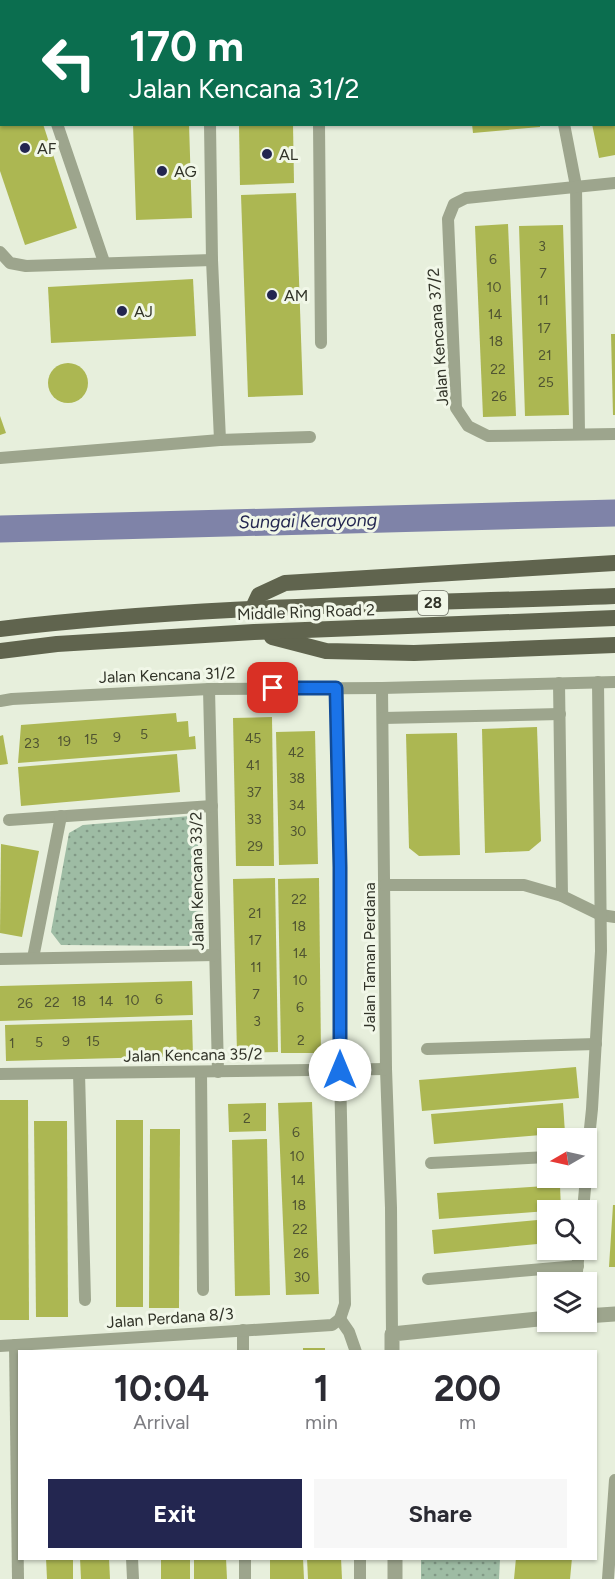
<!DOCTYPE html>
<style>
:root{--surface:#fff;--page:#f7f7f7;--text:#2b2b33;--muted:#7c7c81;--accent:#232650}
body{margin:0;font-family:Figtree,sans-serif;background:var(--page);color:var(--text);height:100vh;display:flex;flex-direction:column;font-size:22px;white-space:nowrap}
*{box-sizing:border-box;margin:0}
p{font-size:20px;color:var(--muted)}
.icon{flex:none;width:33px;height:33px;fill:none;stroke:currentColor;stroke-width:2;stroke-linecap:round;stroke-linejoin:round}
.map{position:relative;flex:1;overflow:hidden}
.drawer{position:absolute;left:18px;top:1350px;width:579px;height:210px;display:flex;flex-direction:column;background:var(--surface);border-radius:0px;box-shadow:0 2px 4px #0004}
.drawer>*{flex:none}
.banner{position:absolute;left:0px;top:0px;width:615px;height:126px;box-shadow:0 2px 4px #0004;background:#0b6e4f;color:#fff;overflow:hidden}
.needle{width:39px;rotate:261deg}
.tools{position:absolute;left:537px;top:1128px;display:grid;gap:12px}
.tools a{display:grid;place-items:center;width:60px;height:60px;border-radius:0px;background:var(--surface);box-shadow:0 2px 4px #0004;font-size:30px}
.pin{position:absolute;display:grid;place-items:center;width:51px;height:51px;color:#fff;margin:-26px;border-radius:12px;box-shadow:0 3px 9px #0006}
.me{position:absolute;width:66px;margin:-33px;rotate:0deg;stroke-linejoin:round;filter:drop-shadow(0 0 4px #0008)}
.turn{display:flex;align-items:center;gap:21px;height:126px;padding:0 30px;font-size:27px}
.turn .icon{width:78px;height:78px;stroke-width:2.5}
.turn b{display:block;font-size:42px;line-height:51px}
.eta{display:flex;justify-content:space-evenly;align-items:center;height:102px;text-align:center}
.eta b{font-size:36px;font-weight:700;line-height:42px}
.button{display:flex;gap:12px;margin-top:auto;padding:12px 30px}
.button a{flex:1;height:69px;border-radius:0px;background:var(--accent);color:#fff;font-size:24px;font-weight:700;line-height:69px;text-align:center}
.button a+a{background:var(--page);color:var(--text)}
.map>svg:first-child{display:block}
.grass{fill:url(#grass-dots)}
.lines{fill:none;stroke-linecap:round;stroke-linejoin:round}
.river{stroke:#7f83a8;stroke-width:27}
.building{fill:#acb752}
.minor{stroke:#9da58d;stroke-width:12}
.tertiary{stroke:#9da58d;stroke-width:15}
.trunk{stroke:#60644e;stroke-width:16}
.route-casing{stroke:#114b97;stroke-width:15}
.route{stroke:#1a73e8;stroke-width:10}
.poi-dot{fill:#232650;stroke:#f1f7e8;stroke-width:2}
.labels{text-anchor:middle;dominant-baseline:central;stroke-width:6;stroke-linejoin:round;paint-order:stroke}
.number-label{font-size:14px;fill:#505432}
.shield{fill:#f1f7e8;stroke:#6b6e62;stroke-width:1.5}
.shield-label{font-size:15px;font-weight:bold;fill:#313328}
.poi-label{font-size:16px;fill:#313328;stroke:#f1f7e8;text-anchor:start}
.street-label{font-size:16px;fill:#313328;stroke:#f1f7e8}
.water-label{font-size:18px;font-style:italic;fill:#232650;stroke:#f1f7e8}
</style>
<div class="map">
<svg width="615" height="1579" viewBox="0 0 615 1579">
<defs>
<pattern id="grass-dots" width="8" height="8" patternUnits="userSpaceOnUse" patternTransform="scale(1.5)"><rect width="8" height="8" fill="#9ebca4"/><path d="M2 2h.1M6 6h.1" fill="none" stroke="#819986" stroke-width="1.8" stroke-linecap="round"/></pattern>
</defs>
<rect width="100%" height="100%" fill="#e7efdc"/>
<g class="grass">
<path d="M190 816 201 829 202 935 192 946 61 945 51 932 69 833 83 825Z"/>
<path d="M421 1559H500L499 1579H421Z"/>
</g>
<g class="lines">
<path class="river" d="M0 529 615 513"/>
</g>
<g class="building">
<path d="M0 124H43L77 228 25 245 0 171Z"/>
<path d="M133 124H189L192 218 136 220Z"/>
<path d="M239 124H293L294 183 240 185Z"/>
<path d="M472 124H540V127L473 133Z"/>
<path d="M592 124H615V155L599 158Z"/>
<path d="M296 193 303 395 248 397 241 195Z"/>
<path d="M508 224 516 416 483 417 475 226Z"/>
<path d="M563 225 569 415 525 416 519 226Z"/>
<path d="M193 279 196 336 51 343 48 287Z"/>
<path d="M611 334H615V415H613Z"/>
<circle cx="68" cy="383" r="20"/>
<path d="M0 416 6 433 0 435Z"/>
<path d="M176 713 177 722 188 721 189 737 195 736 196 749 18 763 21 725Z"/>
<path d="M272 717 274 866H236L233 718Z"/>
<path d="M537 727 541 841 529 851 485 853 482 729Z"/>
<path d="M315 731 318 864 279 865 276 732Z"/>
<path d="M457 733 460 855 419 856 409 848 406 734Z"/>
<path d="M3 735 8 764 0 765V736Z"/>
<path d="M177 754 180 792 21 806 18 767Z"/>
<path d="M1 844 39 851 22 937 0 933Z"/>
<path d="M275 878 278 1052 237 1053 233 879Z"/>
<path d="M319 878 321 1053H281L278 879Z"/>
<path d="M192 981 193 1015 0 1021V986Z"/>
<path d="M192 1020 193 1056 6 1061 5 1025Z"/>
<path d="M576 1067 579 1098 422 1111 419 1080Z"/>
<path d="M0 1100H28L29 1320H0Z"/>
<path d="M312 1102 319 1294 286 1295 278 1103Z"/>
<path d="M266 1103V1131L229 1132 228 1104Z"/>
<path d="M563 1103 565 1133 434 1144 431 1114Z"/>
<rect x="116" y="1120" width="27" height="187"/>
<path d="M34 1121H67L68 1317H36Z"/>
<path d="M150 1129H180L179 1308H149Z"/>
<path d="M267 1139 270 1295 235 1296 232 1140Z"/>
<path d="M560 1185 561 1210 439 1219 437 1193Z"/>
<path d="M613 1205H615V1267H609Z"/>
<path d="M548 1219V1243L434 1254 432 1230Z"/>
<rect x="303" y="1348" width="22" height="4"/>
<path d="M46 1558H73V1579H47Z"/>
<path d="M80 1558H109L110 1579H81Z"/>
<rect x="161" y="1558" width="29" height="21"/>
<path d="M194 1558H226L227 1579H194Z"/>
<path d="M270 1558H303L304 1579H270Z"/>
<path d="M307 1558H341L342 1579H308Z"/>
<path d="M516 1558H572L570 1579H514Z"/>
</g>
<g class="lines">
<g class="minor">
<path d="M15 0 16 2"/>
<path d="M208 0V2"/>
<path d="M317 0V2"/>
<path d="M541 0V2"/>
<path d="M57 124 104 262"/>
<path d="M210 124 212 260 220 440"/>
<path d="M319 124 321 343"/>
<path d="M564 124 576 186 579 434"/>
<path d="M615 183 466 198 454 204 448 219 456 408 468 426 488 436 615 434"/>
<path d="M0 252 10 263 26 266 212 260"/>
<path d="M0 458 220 440 310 437"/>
<path d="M559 683 562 896"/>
<path d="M336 688 340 867V1070L345 1304 340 1319"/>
<path d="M382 688 386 1069 391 1208 392 1334"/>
<path d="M209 689 218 1072"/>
<path d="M0 701 12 699 209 689 382 688 615 682"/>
<path d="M383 718 560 714"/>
<path d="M9 820 212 806"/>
<path d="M385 885H524L562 896 601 915 615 917"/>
<path d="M33 958 61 816"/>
<path d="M0 959 215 955"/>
<path d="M427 1049 596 1044"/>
<path d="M201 1072 203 1290"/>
<path d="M79 1073 85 1300"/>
<path d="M0 1074 386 1069"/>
<path d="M431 1163 548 1157"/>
<path d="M586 1167 592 1109 601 951 598 682"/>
<path d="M583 1210 586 1178"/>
<path d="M428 1279 578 1266"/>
<path d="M576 1282 579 1250"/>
<path d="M340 1319 349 1332 356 1352"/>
<path d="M243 1330V1352"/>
<path d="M15 1345 18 1579"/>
<path d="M0 1346 332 1325 340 1319"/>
<path d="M132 1558 133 1579"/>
<path d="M245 1558V1579"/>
<path d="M360 1558V1579"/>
<path d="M608 1579 615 1480"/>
</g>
<g class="tertiary">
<path d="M586 1316 615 1314"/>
<path d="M392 1352V1334L548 1318"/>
<path d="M395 1558V1579"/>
</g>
<g class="trunk">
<path d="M252 610 259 595 285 583 615 563"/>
<path d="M0 629C204 605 410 604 615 596"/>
<path d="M272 637 326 651 414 653 615 645"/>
<path d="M0 651 57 644 254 632 615 618"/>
</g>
</g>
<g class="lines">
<defs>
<path id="route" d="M273 688H336L340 867V1070"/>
</defs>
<use href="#route" class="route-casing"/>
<use href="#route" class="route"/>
</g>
<g class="poi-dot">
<circle cx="25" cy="148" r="6"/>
<circle cx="267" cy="154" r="6"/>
<circle cx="162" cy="171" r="6"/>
<circle cx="272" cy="295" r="6"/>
<circle cx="122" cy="311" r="6"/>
</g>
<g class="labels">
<g class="number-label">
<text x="542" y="246">3</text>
<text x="493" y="259">6</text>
<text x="543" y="273">7</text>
<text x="494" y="287">10</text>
<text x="543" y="300">11</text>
<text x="495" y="314">14</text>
<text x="544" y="328">17</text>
<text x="496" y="341">18</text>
<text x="545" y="355">21</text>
<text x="498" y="369">22</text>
<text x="546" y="382">25</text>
<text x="499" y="396">26</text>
<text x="144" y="734">5</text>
<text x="117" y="737">9</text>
<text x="253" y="738">45</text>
<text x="91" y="739">15</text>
<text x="64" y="741">19</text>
<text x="32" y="743">23</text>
<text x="296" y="752">42</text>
<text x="253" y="765">41</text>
<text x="297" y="778">38</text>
<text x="254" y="792">37</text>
<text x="297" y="805">34</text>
<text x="254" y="819">33</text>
<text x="298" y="831">30</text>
<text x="255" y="846">29</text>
<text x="299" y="899">22</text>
<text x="255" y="913">21</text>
<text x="299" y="926">18</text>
<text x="255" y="940">17</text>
<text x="300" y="953">14</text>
<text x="256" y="967">11</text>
<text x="300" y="980">10</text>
<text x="256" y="994">7</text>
<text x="159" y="999">6</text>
<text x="132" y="1000">10</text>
<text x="79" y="1001">18</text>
<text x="106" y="1001">14</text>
<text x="52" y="1002">22</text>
<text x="25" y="1003">26</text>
<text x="300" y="1007">6</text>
<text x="257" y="1021">3</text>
<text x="301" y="1040">2</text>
<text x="66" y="1041">9</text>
<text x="93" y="1041">15</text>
<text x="39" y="1042">5</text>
<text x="12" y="1043">1</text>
<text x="247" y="1118">2</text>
<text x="296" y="1132">6</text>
<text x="297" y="1156">10</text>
<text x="298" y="1180">14</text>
<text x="299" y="1205">18</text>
<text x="300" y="1229">22</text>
<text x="301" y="1253">26</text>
<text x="302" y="1277">30</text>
</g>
<rect class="shield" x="418" y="591" width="30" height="24" rx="4.5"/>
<g class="shield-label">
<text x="433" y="603">28</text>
</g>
<g class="poi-label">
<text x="37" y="148">AF</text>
<text x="279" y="154">AL</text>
<text x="174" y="171">AG</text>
<text x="284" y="295">AM</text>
<text x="134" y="311">AJ</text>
</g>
<g class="street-label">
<text transform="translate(438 337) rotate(-94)">Jalan Kencana 37/2</text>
<text transform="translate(306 612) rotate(-2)">Middle Ring Road 2</text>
<text transform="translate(167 675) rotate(-2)">Jalan Kencana 31/2</text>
<text transform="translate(197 881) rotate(-91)">Jalan Kencana 33/2</text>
<text transform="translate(369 957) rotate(-90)">Jalan Taman Perdana</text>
<text transform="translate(193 1055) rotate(-1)">Jalan Kencana 35/2</text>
<text transform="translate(170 1318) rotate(-4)">Jalan Perdana 8/3</text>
</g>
<g class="water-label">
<text transform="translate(308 521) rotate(-1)">Sungai Kerayong</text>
</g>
</g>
</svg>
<div class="tools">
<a><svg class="needle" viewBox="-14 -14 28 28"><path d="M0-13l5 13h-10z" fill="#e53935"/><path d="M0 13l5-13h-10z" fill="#7c7c81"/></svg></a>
<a><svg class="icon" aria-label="search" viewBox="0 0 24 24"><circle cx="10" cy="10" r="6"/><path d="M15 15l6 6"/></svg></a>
<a><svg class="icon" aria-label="layers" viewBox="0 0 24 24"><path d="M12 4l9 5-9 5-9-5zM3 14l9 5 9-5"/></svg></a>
</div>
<div class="pin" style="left:273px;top:688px;background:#d93025"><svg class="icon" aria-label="arrive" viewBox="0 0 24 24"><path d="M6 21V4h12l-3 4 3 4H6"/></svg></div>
<svg class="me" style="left:340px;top:1070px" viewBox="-20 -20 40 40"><circle r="19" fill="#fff"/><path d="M0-13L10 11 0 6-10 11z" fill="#1a73e8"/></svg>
<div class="banner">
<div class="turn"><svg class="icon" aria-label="left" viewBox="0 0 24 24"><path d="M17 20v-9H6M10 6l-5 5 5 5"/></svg><div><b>170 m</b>Jalan Kencana 31/2</div></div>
</div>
<section class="drawer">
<div class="eta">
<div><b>10:04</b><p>Arrival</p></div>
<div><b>1</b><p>min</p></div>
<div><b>200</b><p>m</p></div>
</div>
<div class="button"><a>Exit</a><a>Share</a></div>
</section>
</div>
